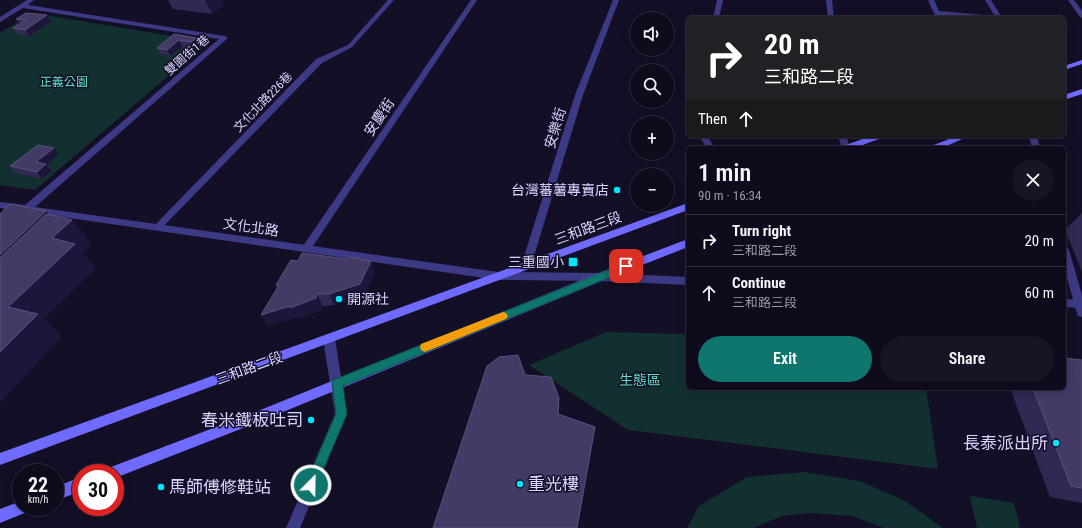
<!DOCTYPE html>
<meta charset="utf-8">
<style>
:root{--surface:#0e0b1c;--page:#171425;--text:#f1f3f6;--muted:#9b9ba3;--line:#2e2b3b;--accent:#0f766e}
body{margin:0;font-family:"Roboto Condensed","Noto Sans TC",sans-serif;background:var(--page);color:var(--text);height:100vh;display:flex;flex-direction:column;font-size:15px;white-space:nowrap}
*{box-sizing:border-box;margin:0}
p{font-size:13px;color:var(--muted)}
.icon{flex:none;width:22px;height:22px;fill:none;stroke:currentColor;stroke-width:2;stroke-linecap:round;stroke-linejoin:round}
.map{position:relative;flex:1;overflow:hidden}
.panel{position:absolute;left:686px;top:146px;width:380px;height:244px;display:flex;flex-direction:column;background:var(--surface);border-radius:6px;box-shadow:0 2px 10px #0003,0 0 0 1px var(--line)}
.panel>*{flex:none}
.hud{position:absolute;left:686px;top:16px;width:380px;height:122px;border-radius:6px;box-shadow:0 2px 10px #0003,0 0 0 1px var(--line);background:#202124;color:#fff;overflow:hidden}
.buttons{position:absolute;left:630px;top:12px;display:grid;gap:8px}
.buttons a{display:grid;place-items:center;width:44px;height:44px;border-radius:50%;background:var(--surface);box-shadow:0 2px 10px #0003,0 0 0 1px var(--line);font-size:20px}
.speed{position:absolute;left:12px;top:464px;display:flex;gap:8px;font-size:20px;font-weight:700;text-align:center}
.speed>*{display:grid;place-content:center;width:52px;height:52px;border-radius:50%;background:var(--surface);box-shadow:0 2px 10px #0003,0 0 0 1px var(--line);line-height:1}
.speed small{font-size:10px;font-weight:400}
.speed .limit{border:6px solid #d22;background:#fff;color:#111}
.pin{position:absolute;display:grid;place-items:center;width:34px;height:34px;color:#fff;margin:-17px;border-radius:8px;box-shadow:0 2px 6px #0006}
.me{position:absolute;width:44px;margin:-22px;rotate:23deg;stroke-linejoin:round;filter:drop-shadow(0 0 3px #0008)}
.turn{display:flex;align-items:center;gap:14px;height:84px;padding:0 12px;font-size:18px}
.turn .icon{width:52px;height:52px;stroke-width:2.5}
.turn b{display:block;font-size:28px;line-height:34px}
.then{display:flex;align-items:center;height:38px;padding:0 12px;background:#0003;gap:8px;font-size:15px}
.round{display:grid;place-items:center;flex:none;width:42px;height:42px;border-radius:21px;background:var(--page)}
.head{display:flex;align-items:center;justify-content:space-between;height:68px;padding:0 12px}
h1{font-size:24px;font-weight:600;line-height:30px}
.cta{display:flex;gap:8px;margin-top:auto;padding:8px 12px}
.cta a{flex:1;height:46px;border-radius:24px;background:var(--accent);color:#fff;font-size:16px;font-weight:600;line-height:46px;text-align:center}
.cta a+a{background:var(--page);color:var(--text)}
ul{padding:0;list-style:none}
li{display:flex;align-items:center;gap:12px;height:52px;padding:0 12px;border-top:1px solid var(--line)}
li div{flex:1}
li b{display:block;font-size:15px}
li em{font-style:normal}
.map>svg:first-child{display:block}
.green{fill:#12302f}
.lines{fill:none;stroke-linecap:round;stroke-linejoin:round}
.lane{fill:#3d3a85;fill-rule:evenodd}
.street{fill:#3d3a85;fill-rule:evenodd}
.secondary{fill:#6f6bff;fill-rule:evenodd}
.wall{fill:#312854}
.shaded-wall{fill:#1d163a}
.building{fill:#433a66;stroke:#5a527e}
.route{fill:#0f766e;stroke:#0a4d48}
.slow{fill:#f59e0b}
.poi-dot{fill:#00e5ff;stroke:#130f26;stroke-width:1.5}
.labels{text-anchor:middle;dominant-baseline:central;stroke-width:3;stroke-linejoin:round;paint-order:stroke}
.far-street-label{font-size:12px;fill:#d9d4ff;stroke:#130f26}
.far-park-label{font-size:12px;fill:#5fe0c0;stroke:#130f26}
.street-label{font-size:14px;fill:#d9d4ff;stroke:#130f26}
.poi-label{font-size:14px;fill:#d9d4ff;stroke:#130f26;text-anchor:end}
.park-label{font-size:14px;fill:#5fe0c0;stroke:#130f26}
.near-poi-label{font-size:17px;fill:#d9d4ff;stroke:#130f26;text-anchor:end}
</style>
<div class="map">
<svg width="1082" height="528" viewBox="0 0 1082 528">
<rect width="100%" height="100%" fill="#130f26"/>
<g class="green">
<path d="M32 13 208 42 35 190 0 185V33Z"/>
<path d="M606 332 688 334V388H926L938 469 628 430 529 365Z"/>
<path d="M804 472 860 481 905 501 943 528H884L852 516 810 513 782 516 753 528H687L699 506 747 477Z"/>
<path d="M970 496 1014 503 1020 528H977Z"/>
</g>
<g class="lines">
<g class="lane">
<path d="M388 0H394L352 47 322 63 160 230H154L152 228 154 226 316 59 348 45Z"/>
<path d="M471 0H477L309 252H303L301 249 303 246Z"/>
<path d="M717 0H723L719 18H713Z"/>
<path d="M826 0H832L834 18H828Z"/>
<path d="M928 0H934L939 11 995 16 985 0H991L1002 18H971L941 15 942 18H936Z"/>
<path d="M1068 0H1074L1082 11V18L1080 17Z"/>
<path d="M699 136H707L715 148H707Z"/>
<path d="M838 136H846L850 148H842Z"/>
<path d="M1029 136H1037L1040 148H1032Z"/>
<path d="M1064 246 1067 247 1069 250 1082 295V317L1078 316 1077 313 1064 268Z"/>
</g>
<g class="street">
<path d="M27 0H34L28 5 225 36 228 38 35 207 498 272 600 273 688 277V285L600 281 498 280 0 208V202L25 205 219 39 23 8 0 22V17Z"/>
<path d="M613 0H619L583 95 531 266 530 269H522L521 266 575 95Z"/>
<path d="M1064 299 1082 300V308L1064 307Z"/>
<path d="M329 334 333 336 335 339 347 414 300 528H286L335 414 323 339 325 336Z"/>
</g>
<g class="secondary">
<path d="M1082 60V64L1064 70V66Z"/>
<path d="M1082 89V94L1064 100V95Z"/>
<path d="M871 136H883L882 138 854 148H842L843 146Z"/>
<path d="M957 136H969L942 148H930L931 146Z"/>
<path d="M688 203V210L0 465V453Z"/>
<path d="M688 239V247L604 280 266 419 115 478V473H105L106 469 111 467 258 411 596 274Z"/>
<path d="M81 477V491L55 501V487Z"/>
<path d="M21 501V507H29L27 512 0 523V509Z"/>
</g>
</g>
<g class="wall">
<path d="M168 0H222L224 4 212 14 173 9Z"/>
<path d="M47 15 51 22 29 36 17 34 13 28 20 24 16 19Z"/>
<path d="M174 34 197 38 200 44 194 49 182 47 170 56 160 54 157 48Z"/>
<path d="M59 154 46 165 52 171 42 179 15 173 10 166Z"/>
<path d="M1082 213V272L1065 230Z"/>
<path d="M375 272 364 295 334 305 323 306 322 310 296 319V317L268 326 277 288 276 285Z"/>
<path d="M1082 360V503L1050 497 1010 388H1064Z"/>
</g>
<g class="shaded-wall">
<path d="M205 0H222L224 4 212 14Z"/>
<path d="M47 15 51 22 29 36 25 30Z"/>
<path d="M197 38 200 44 194 49 191 42Z"/>
<path d="M179 40 182 47 170 56 167 50Z"/>
<path d="M54 148 59 154 46 165 52 171 42 179 37 172 36 162Z"/>
<path d="M46 211 62 229 72 220 92 244 83 253 96 268 44 319 62 336 0 403V255Z"/>
<path d="M371 261 375 272 364 295 334 305 329 294Z"/>
<path d="M317 294 323 306 322 310 296 319V317L268 326 261 315 290 306Z"/>
</g>
<g class="building">
<path d="M26 13 47 15 25 30 13 28 26 20 16 19Z"/>
<path d="M174 34 197 38 191 42 179 40 167 50 157 48Z"/>
<path d="M38 145 54 148 36 162 46 164 37 172 10 166Z"/>
<path d="M10 204 46 211 0 255V214Z"/>
<path d="M46 214 72 220 52 238 75 244 8 307 38 314 0 352V258Z"/>
<path d="M302 253 347 259 349 257 371 261 360 284 329 294H317L316 298 290 308V306L261 315 279 285H276L291 260 298 261Z"/>
<path d="M518 355 525 375 551 377 559 398 558 414 595 427 577 528H433L487 366 499 357Z"/>
<path d="M1064 358 1082 360V488L1071 486 1033 388H1064Z"/>
</g>
<path class="route" d="M626 263 630 264 631 266 630 269 343 386 347 414 315 489 311 491 307 489 305 485 336 414 332 383 333 380Z"/>
<path class="slow" d="M503 312 506 313 508 316 506 319 425 352 421 350 420 347 421 344Z"/>
<g class="poi-dot">
<circle cx="617" cy="190" r="4"/>
<rect x="568" y="257" width="10" height="10" rx="2"/>
<circle cx="339" cy="299" r="4"/>
<circle cx="311" cy="420" r="4"/>
<circle cx="1056" cy="443" r="4"/>
<circle cx="520" cy="484" r="4"/>
<circle cx="161" cy="487" r="4"/>
</g>
<g class="labels">
<g class="far-street-label">
<text transform="translate(187 55) rotate(-41)">雙園街1巷</text>
<text transform="translate(263 102) rotate(-46)">文化北路226巷</text>
</g>
<g class="far-park-label">
<text x="64" y="82">正義公園</text>
</g>
<g class="street-label">
<text transform="translate(379 117) rotate(-56)">安慶街</text>
<text transform="translate(555 128) rotate(-73)">安樂街</text>
<text transform="translate(251 227) rotate(8)">文化北路</text>
<text transform="translate(588 228) rotate(-20)">三和路三段</text>
<text transform="translate(249 368) rotate(-20)">三和路二段</text>
</g>
<g class="poi-label">
<text x="609" y="190">台灣蕃薯專賣店</text>
<text x="564" y="262">三重國小</text>
<text x="347" y="299" text-anchor="start">開源社</text>
</g>
<g class="park-label">
<text x="640" y="380">生態區</text>
</g>
<g class="near-poi-label">
<text x="303" y="420">春米鐵板吐司</text>
<text x="1048" y="443">長泰派出所</text>
<text x="528" y="484" text-anchor="start">重光樓</text>
<text x="169" y="487" text-anchor="start">馬師傅修鞋站</text>
</g>
</g>
</svg>
<div class="buttons">
<a><svg class="icon" aria-label="sound" viewBox="0 0 24 24"><path d="M4 9h4l5-4v14l-5-4H4zM17 9q2 3 0 6"/></svg></a>
<a><svg class="icon" aria-label="search" viewBox="0 0 24 24"><circle cx="10" cy="10" r="6"/><path d="M15 15l6 6"/></svg></a>
<a>+</a>
<a>−</a>
</div>
<div class="speed"><div>22<small>km/h</small></div><div class="limit">30</div></div>
<div class="pin" style="left:626px;top:266px;background:#d93025"><svg class="icon" aria-label="arrive" viewBox="0 0 24 24"><path d="M6 21V4h12l-3 4 3 4H6"/></svg></div>
<svg class="me" style="left:311px;top:485px" viewBox="-20 -20 40 40"><circle r="17" fill="#0f766e" stroke="#fff" stroke-width="3"/><path d="M0-11L8 9 0 5-8 9z" fill="#fff"/></svg>
<div class="hud">
<div class="turn"><svg class="icon" aria-label="right" viewBox="0 0 24 24"><path d="M7 20v-9h11M14 6l5 5-5 5"/></svg><div><b>20 m</b>三和路二段</div></div>
<div class="then">Then<svg class="icon" aria-label="ahead" viewBox="0 0 24 24"><path d="M12 20V5M6 11l6-6 6 6"/></svg></div>
</div>
<section class="panel">
<div class="head"><div><h1>1 min</h1><p>90 m · 16:34</p></div><a class="round"><svg class="icon" aria-label="close" viewBox="0 0 24 24"><path d="M6 6l12 12M18 6L6 18"/></svg></a></div>
<ul>
<li><svg class="icon" aria-label="right" viewBox="0 0 24 24"><path d="M7 20v-9h11M14 6l5 5-5 5"/></svg><div><b>Turn right</b><p>三和路二段</p></div><em>20 m</em></li>
<li><svg class="icon" aria-label="ahead" viewBox="0 0 24 24"><path d="M12 20V5M6 11l6-6 6 6"/></svg><div><b>Continue</b><p>三和路三段</p></div><em>60 m</em></li>
</ul>
<div class="cta"><a>Exit</a><a>Share</a></div>
</section>
</div>
